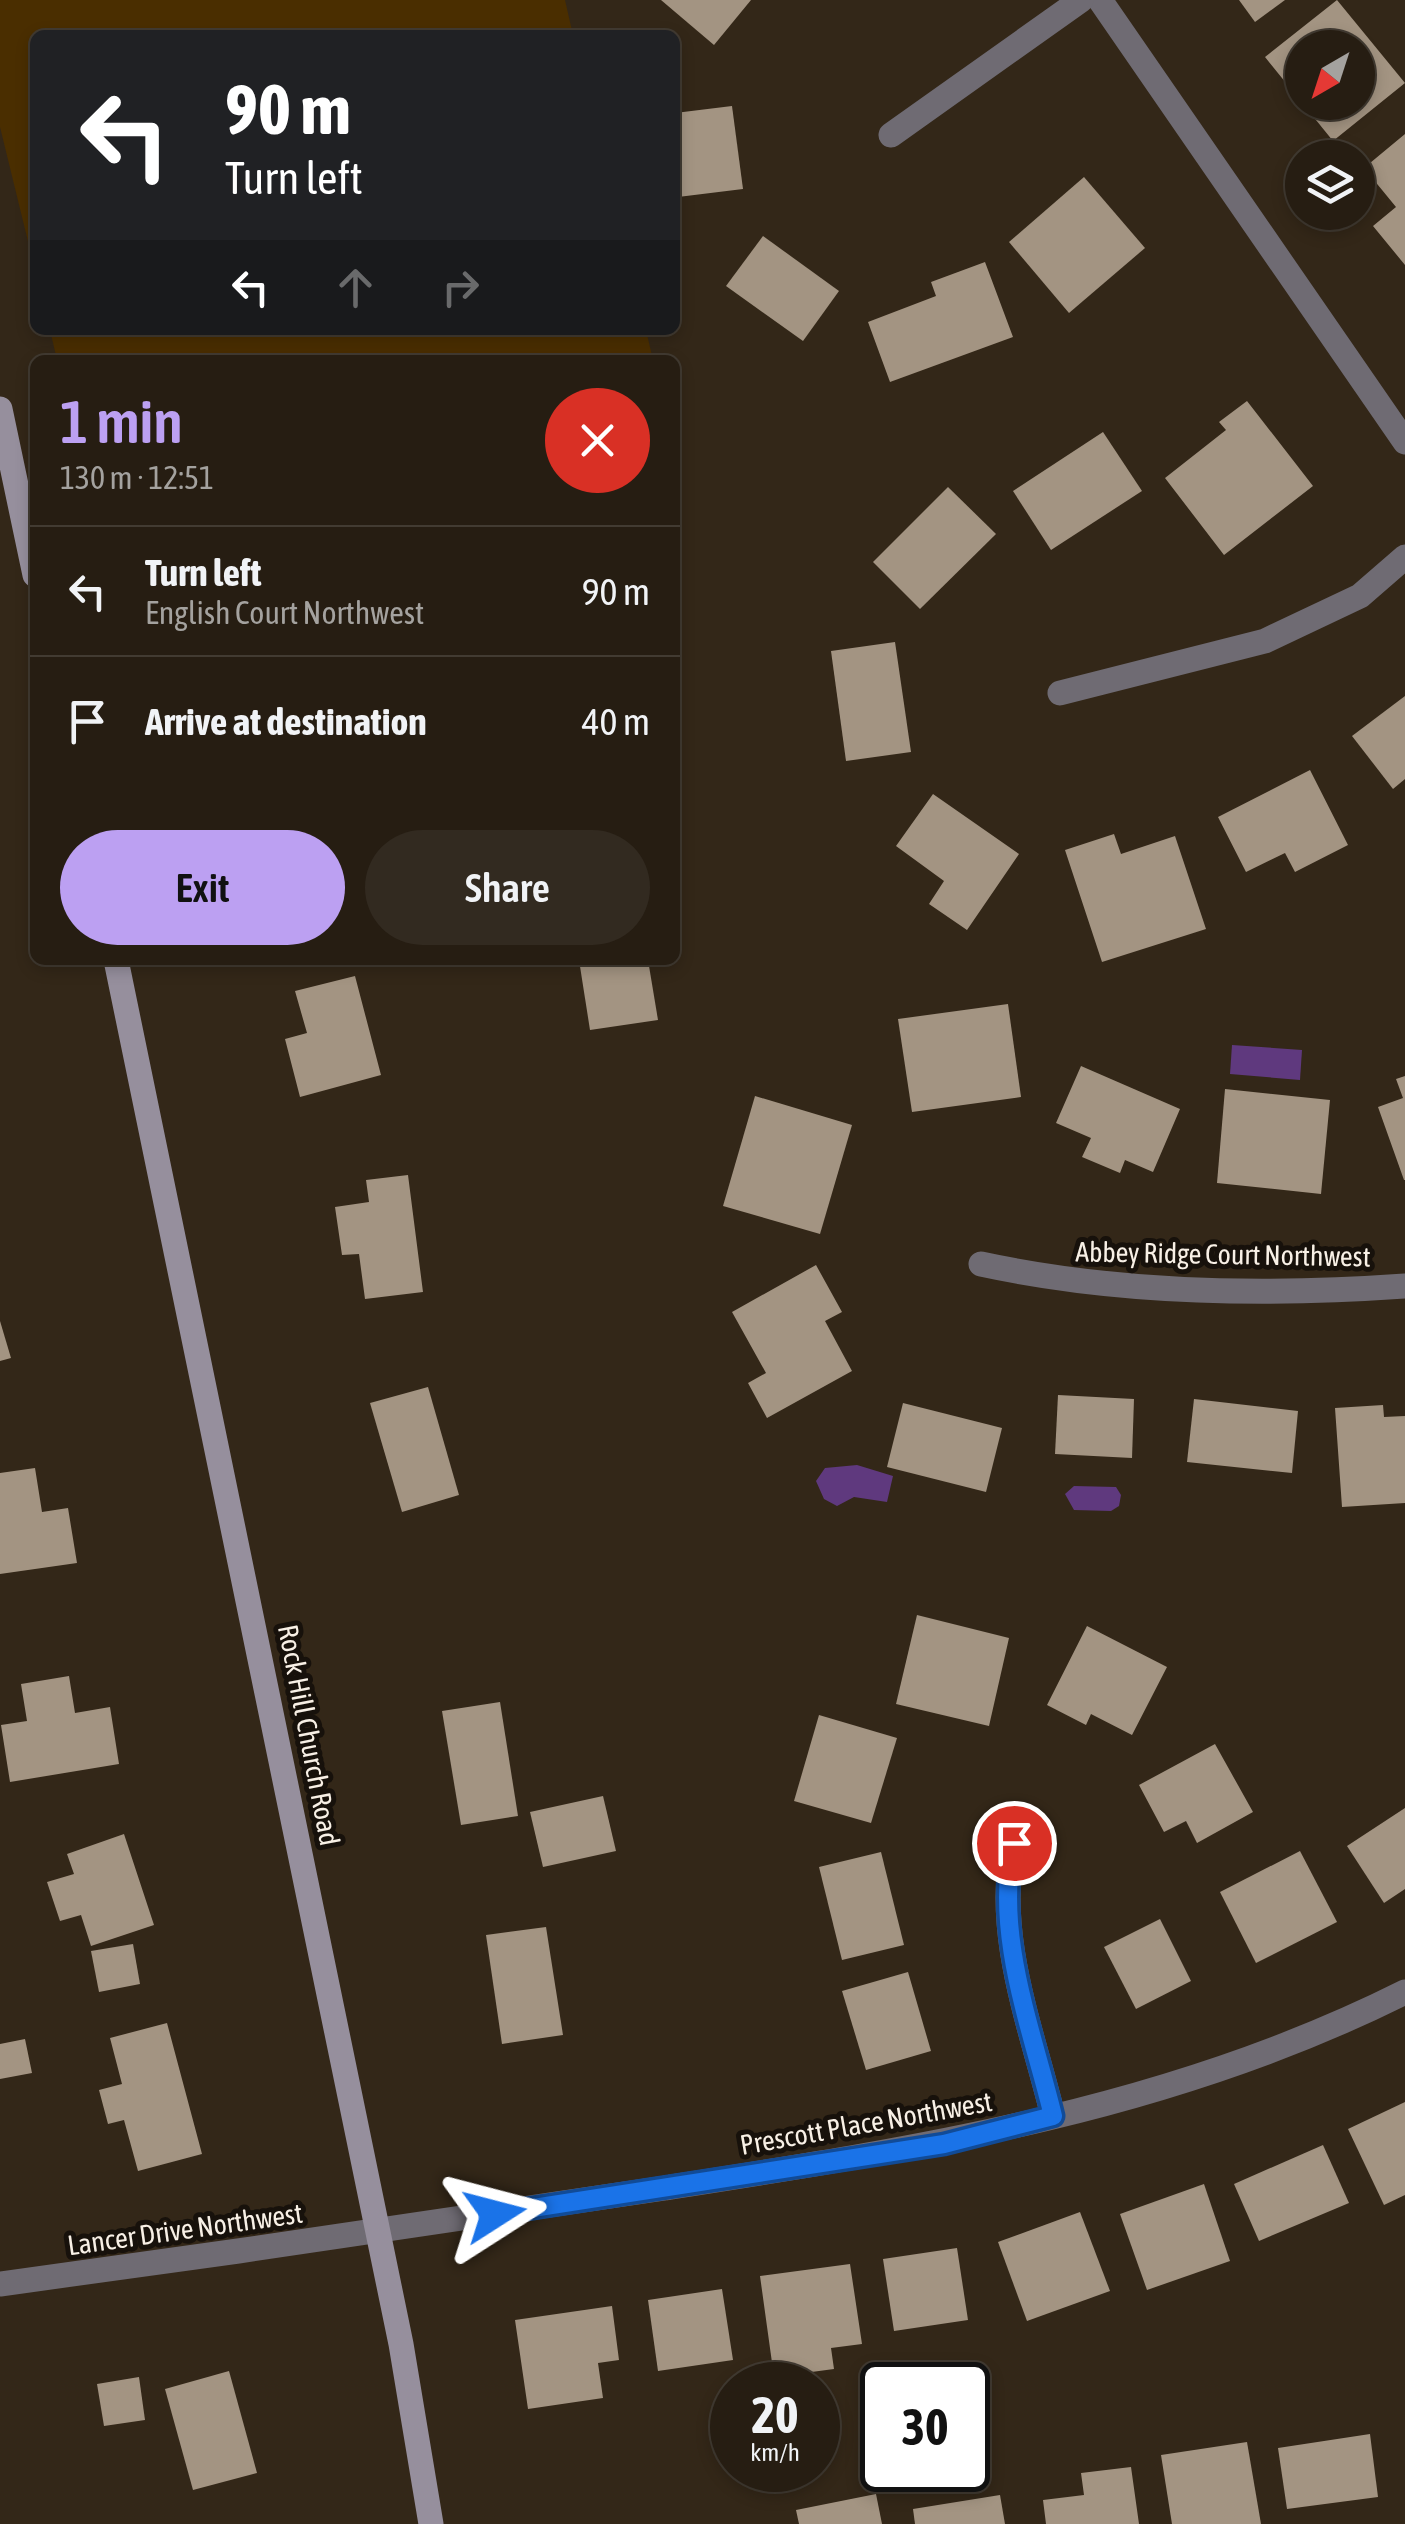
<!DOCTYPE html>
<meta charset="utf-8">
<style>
:root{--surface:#261d12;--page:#322a20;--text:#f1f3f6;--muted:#a4a29f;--line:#423b32;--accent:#bca0f2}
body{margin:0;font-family:"Asap Condensed",sans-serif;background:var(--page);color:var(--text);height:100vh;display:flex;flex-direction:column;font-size:38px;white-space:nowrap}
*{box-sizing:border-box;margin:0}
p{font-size:32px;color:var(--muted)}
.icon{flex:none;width:55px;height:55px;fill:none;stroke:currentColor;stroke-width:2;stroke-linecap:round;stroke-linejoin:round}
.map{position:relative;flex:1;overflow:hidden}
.details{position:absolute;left:30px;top:355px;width:650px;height:610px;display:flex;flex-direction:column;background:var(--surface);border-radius:15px;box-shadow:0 5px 15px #0003,0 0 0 2px var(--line)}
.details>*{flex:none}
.hud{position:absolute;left:30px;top:30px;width:650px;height:305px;border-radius:15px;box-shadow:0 5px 15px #0003,0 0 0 2px var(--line);background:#202124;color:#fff;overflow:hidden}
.needle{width:65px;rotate:219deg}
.controls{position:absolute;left:1285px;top:30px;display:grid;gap:20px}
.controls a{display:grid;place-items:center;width:90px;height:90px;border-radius:50%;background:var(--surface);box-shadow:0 5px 15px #0003,0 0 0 2px var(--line);font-size:50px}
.speed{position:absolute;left:710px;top:2362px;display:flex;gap:20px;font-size:50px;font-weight:700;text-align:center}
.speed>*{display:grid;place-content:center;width:130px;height:130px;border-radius:50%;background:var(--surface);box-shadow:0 5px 15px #0003,0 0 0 2px var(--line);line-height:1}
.speed small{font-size:25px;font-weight:400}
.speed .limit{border:5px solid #111;border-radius:15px;background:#fff;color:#111}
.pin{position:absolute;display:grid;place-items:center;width:85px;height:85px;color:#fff;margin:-42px;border:5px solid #fff;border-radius:50%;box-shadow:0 2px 10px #0007}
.me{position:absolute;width:110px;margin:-55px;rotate:81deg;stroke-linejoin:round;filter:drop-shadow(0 0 8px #0008)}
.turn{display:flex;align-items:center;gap:35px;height:210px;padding:0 30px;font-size:45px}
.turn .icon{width:130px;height:130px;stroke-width:2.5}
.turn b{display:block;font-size:70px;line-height:85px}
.lanes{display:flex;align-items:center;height:95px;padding:0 30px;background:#0003;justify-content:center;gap:50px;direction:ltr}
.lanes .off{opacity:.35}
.round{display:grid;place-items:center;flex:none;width:105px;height:105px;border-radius:52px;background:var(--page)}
.overview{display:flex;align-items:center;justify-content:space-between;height:170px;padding:0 30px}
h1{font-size:60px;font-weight:600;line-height:75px;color:var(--accent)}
.button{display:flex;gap:20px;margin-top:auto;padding:20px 30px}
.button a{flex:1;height:115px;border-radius:60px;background:var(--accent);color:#111;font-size:40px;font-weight:600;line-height:115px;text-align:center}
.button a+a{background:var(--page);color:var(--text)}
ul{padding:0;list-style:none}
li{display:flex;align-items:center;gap:30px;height:130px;padding:0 30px;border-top:2px solid var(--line)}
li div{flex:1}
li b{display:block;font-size:38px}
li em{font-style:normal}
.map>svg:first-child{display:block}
.green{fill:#4a2e00}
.water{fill:#5f397e}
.building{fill:#a39482;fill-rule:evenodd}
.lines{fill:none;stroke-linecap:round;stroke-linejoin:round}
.street{stroke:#6f6b73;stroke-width:25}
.secondary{stroke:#968f9d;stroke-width:25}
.route-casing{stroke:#114b97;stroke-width:25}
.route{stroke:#1a73e8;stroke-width:18}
.labels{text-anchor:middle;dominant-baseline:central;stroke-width:10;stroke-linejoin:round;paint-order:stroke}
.street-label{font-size:28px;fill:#f8f0e6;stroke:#17110b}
</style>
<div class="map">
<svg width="1405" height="2524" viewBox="0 0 1405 2524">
<rect width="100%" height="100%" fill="#332718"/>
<g class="green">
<path d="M0 0H565L573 35H35V270L0 127Z"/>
<path d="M50 330H646L653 360H57Z"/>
</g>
<g class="water">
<path d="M1232 1045 1302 1050 1300 1080 1230 1074Z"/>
<path d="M857 1465 893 1476 887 1502 854 1497 837 1506 824 1499 816 1481 825 1468Z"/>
<path d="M1074 1486 1116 1487 1121 1495 1119 1506 1111 1511 1074 1510 1065 1494Z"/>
</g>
<g class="building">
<path d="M661 0H751L714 45Z"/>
<path d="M1239 0H1285L1255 22Z"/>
<path d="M1337 0 1405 83 1333 141 1265 57ZM1302 48H1358V102H1302Z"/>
<path d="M732 106 743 189 678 197 675 113Z"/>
<path d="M1405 134V265L1373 226 1396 207 1364 168Z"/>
<path d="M1084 177 1145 248 1069 313 1009 242Z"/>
<path d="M763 236 839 291 803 341 726 286Z"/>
<path d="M985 262 1013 337 890 382 868 322 936 296 931 282Z"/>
<path d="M1247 401 1313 486 1224 555 1165 478 1226 430 1219 422Z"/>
<path d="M1103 432 1142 491 1051 550 1013 491Z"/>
<path d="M948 487 996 534 920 609 873 562Z"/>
<path d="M895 642 911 752 846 761 831 651Z"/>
<path d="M1405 696V779L1393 789 1352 736Z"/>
<path d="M1310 770 1348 845 1295 872 1285 853 1246 872 1218 817Z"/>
<path d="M933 794 1019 854 967 930 929 904 944 881 896 846Z"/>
<path d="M1114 834 1121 854 1175 836 1206 929 1102 962 1065 850Z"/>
<path d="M579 960H648L658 1020 590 1030Z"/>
<path d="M355 976 381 1075 300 1097 285 1039 307 1033 295 991Z"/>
<path d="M1008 1004 1021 1097 912 1112 898 1019Z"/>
<path d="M1081 1066 1180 1109 1153 1172 1125 1160 1120 1173 1082 1157 1091 1138 1056 1123Z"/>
<path d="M1405 1076V1180H1404L1378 1107 1403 1098 1396 1079Z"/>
<path d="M1225 1089 1330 1100 1321 1194 1217 1183Z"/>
<path d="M755 1096 852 1125 820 1234 723 1206Z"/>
<path d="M408 1175 423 1292 365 1299 359 1254 342 1255 335 1207 369 1202 366 1180Z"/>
<path d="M816 1265 842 1312 825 1321 852 1371 767 1418 748 1383 766 1373 732 1312Z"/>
<path d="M0 1321 11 1358 0 1361Z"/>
<path d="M428 1387 459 1495 402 1512 370 1403Z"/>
<path d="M1058 1395 1134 1399 1132 1458 1055 1454Z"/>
<path d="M1194 1399 1298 1411 1292 1473 1187 1462Z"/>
<path d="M903 1403 1002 1428 986 1492 887 1467Z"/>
<path d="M1383 1405 1384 1417 1405 1416V1503L1342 1507 1335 1408Z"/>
<path d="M35 1468 42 1512 68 1508 77 1563 0 1574V1473Z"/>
<path d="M917 1615 1009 1638 989 1726 896 1704Z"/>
<path d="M1087 1626 1167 1667 1132 1735 1091 1714 1086 1725 1047 1705Z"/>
<path d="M69 1676 75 1713 110 1707 119 1764 10 1782 1 1725 27 1721 21 1684Z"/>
<path d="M500 1702 518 1816 461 1825 442 1711Z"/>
<path d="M819 1715 897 1738 871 1823 794 1801Z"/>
<path d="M1215 1744 1253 1812 1197 1843 1186 1821 1164 1832 1139 1785Z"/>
<path d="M603 1796 616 1851 543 1867 530 1812Z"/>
<path d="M1405 1808V1889L1384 1903 1347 1846Z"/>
<path d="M124 1834 154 1925 91 1946 81 1915 60 1921 47 1882 74 1874 67 1854Z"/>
<path d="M1300 1851 1337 1922 1256 1963 1220 1892Z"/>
<path d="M881 1852 904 1945 842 1960 819 1867Z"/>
<path d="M1160 1919 1191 1981 1136 2009 1104 1947Z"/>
<path d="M546 1927 563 2035 502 2044 486 1935Z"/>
<path d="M133 1944 140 1984 99 1992 91 1951Z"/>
<path d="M908 1972 931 2051 866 2070 842 1991Z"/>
<path d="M167 2023 202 2154 138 2171 124 2120 108 2124 99 2090 122 2084 110 2038Z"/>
<path d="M25 2039 32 2073 0 2079V2044Z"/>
<path d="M1405 2102V2195L1384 2205 1348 2129Z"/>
<path d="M1323 2145 1349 2203 1259 2241 1234 2184Z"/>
<path d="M1204 2184 1230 2261 1147 2290 1120 2214Z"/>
<path d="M1080 2212 1110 2291 1027 2321 998 2242Z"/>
<path d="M957 2248 968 2320 894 2331 883 2259Z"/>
<path d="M850 2264 862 2344 831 2348 834 2369 774 2377 760 2276Z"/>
<path d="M722 2289 733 2360 658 2371 648 2300Z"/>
<path d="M612 2306 619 2360 598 2363 603 2398 528 2409 515 2320Z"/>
<path d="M229 2371 257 2473 193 2490 165 2389Z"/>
<path d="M139 2377 145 2420 104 2426 97 2384Z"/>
<path d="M1370 2434 1378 2497 1287 2509 1278 2448Z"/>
<path d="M1247 2442 1261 2524H1172L1161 2455Z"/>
<path d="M1131 2467 1139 2524H1046L1043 2500 1084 2495 1081 2473Z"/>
<path d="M876 2494 882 2524H799L796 2510Z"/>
<path d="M1000 2495 1005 2524H915L913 2509Z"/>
</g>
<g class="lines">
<g class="street">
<path d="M1100 0 1405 442"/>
<path d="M891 135 1081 0"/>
<path d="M1060 693 1265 641 1360 596 1405 557"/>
<path d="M981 1264C1120 1294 1264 1296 1405 1286"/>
<path d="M1014 1843C993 1933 1032 2029 1053 2116"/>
<path d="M0 2284C222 2254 443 2222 665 2188 921 2148 1170 2110 1405 1992"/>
</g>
<g class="secondary">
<path d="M0 409 35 575"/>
<path d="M116 960 401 2344 431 2524"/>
</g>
</g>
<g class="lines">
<defs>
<path id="route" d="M495 2214 944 2144 1053 2116C1032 2029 993 1932 1014 1843"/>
</defs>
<use href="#route" class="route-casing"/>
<use href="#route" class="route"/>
</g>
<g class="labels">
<g class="street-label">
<text transform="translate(1223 1254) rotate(1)">Abbey Ridge Court Northwest</text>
<text transform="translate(309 1735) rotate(79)">Rock Hill Church Road</text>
<text transform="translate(866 2123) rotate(-10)">Prescott Place Northwest</text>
<text transform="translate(185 2229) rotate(-8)">Lancer Drive Northwest</text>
</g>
</g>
</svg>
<div class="controls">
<a><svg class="needle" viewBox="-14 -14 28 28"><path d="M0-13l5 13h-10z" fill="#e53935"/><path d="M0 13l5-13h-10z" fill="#a4a29f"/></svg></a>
<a><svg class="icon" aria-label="layers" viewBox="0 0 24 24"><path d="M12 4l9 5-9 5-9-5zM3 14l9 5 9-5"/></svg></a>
</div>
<div class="speed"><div>20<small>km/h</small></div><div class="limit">30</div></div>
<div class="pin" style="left:1014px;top:1843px;background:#d93025"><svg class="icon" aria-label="arrive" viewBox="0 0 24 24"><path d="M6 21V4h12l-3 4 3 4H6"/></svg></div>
<svg class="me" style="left:495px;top:2214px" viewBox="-20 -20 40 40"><path d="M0-17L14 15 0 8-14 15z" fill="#1a73e8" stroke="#fff" stroke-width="4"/></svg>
<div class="hud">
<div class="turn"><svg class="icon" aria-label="left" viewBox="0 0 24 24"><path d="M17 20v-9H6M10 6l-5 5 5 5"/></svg><div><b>90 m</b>Turn left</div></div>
<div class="lanes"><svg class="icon" aria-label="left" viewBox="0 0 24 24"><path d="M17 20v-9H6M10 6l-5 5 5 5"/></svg><svg class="icon off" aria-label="ahead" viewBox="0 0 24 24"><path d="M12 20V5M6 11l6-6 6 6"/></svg><svg class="icon off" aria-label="right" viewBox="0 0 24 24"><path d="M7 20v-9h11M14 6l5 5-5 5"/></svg></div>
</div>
<section class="details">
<div class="overview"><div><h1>1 min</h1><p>130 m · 12:51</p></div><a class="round" style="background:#d93025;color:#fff"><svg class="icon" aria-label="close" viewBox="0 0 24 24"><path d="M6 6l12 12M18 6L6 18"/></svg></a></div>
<ul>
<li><svg class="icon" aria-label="left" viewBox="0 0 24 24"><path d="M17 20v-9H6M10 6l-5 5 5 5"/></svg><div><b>Turn left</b><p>English Court Northwest</p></div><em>90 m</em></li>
<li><svg class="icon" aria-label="arrive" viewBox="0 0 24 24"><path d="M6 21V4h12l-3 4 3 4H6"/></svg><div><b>Arrive at destination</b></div><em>40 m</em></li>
</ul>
<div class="button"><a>Exit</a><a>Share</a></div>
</section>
</div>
